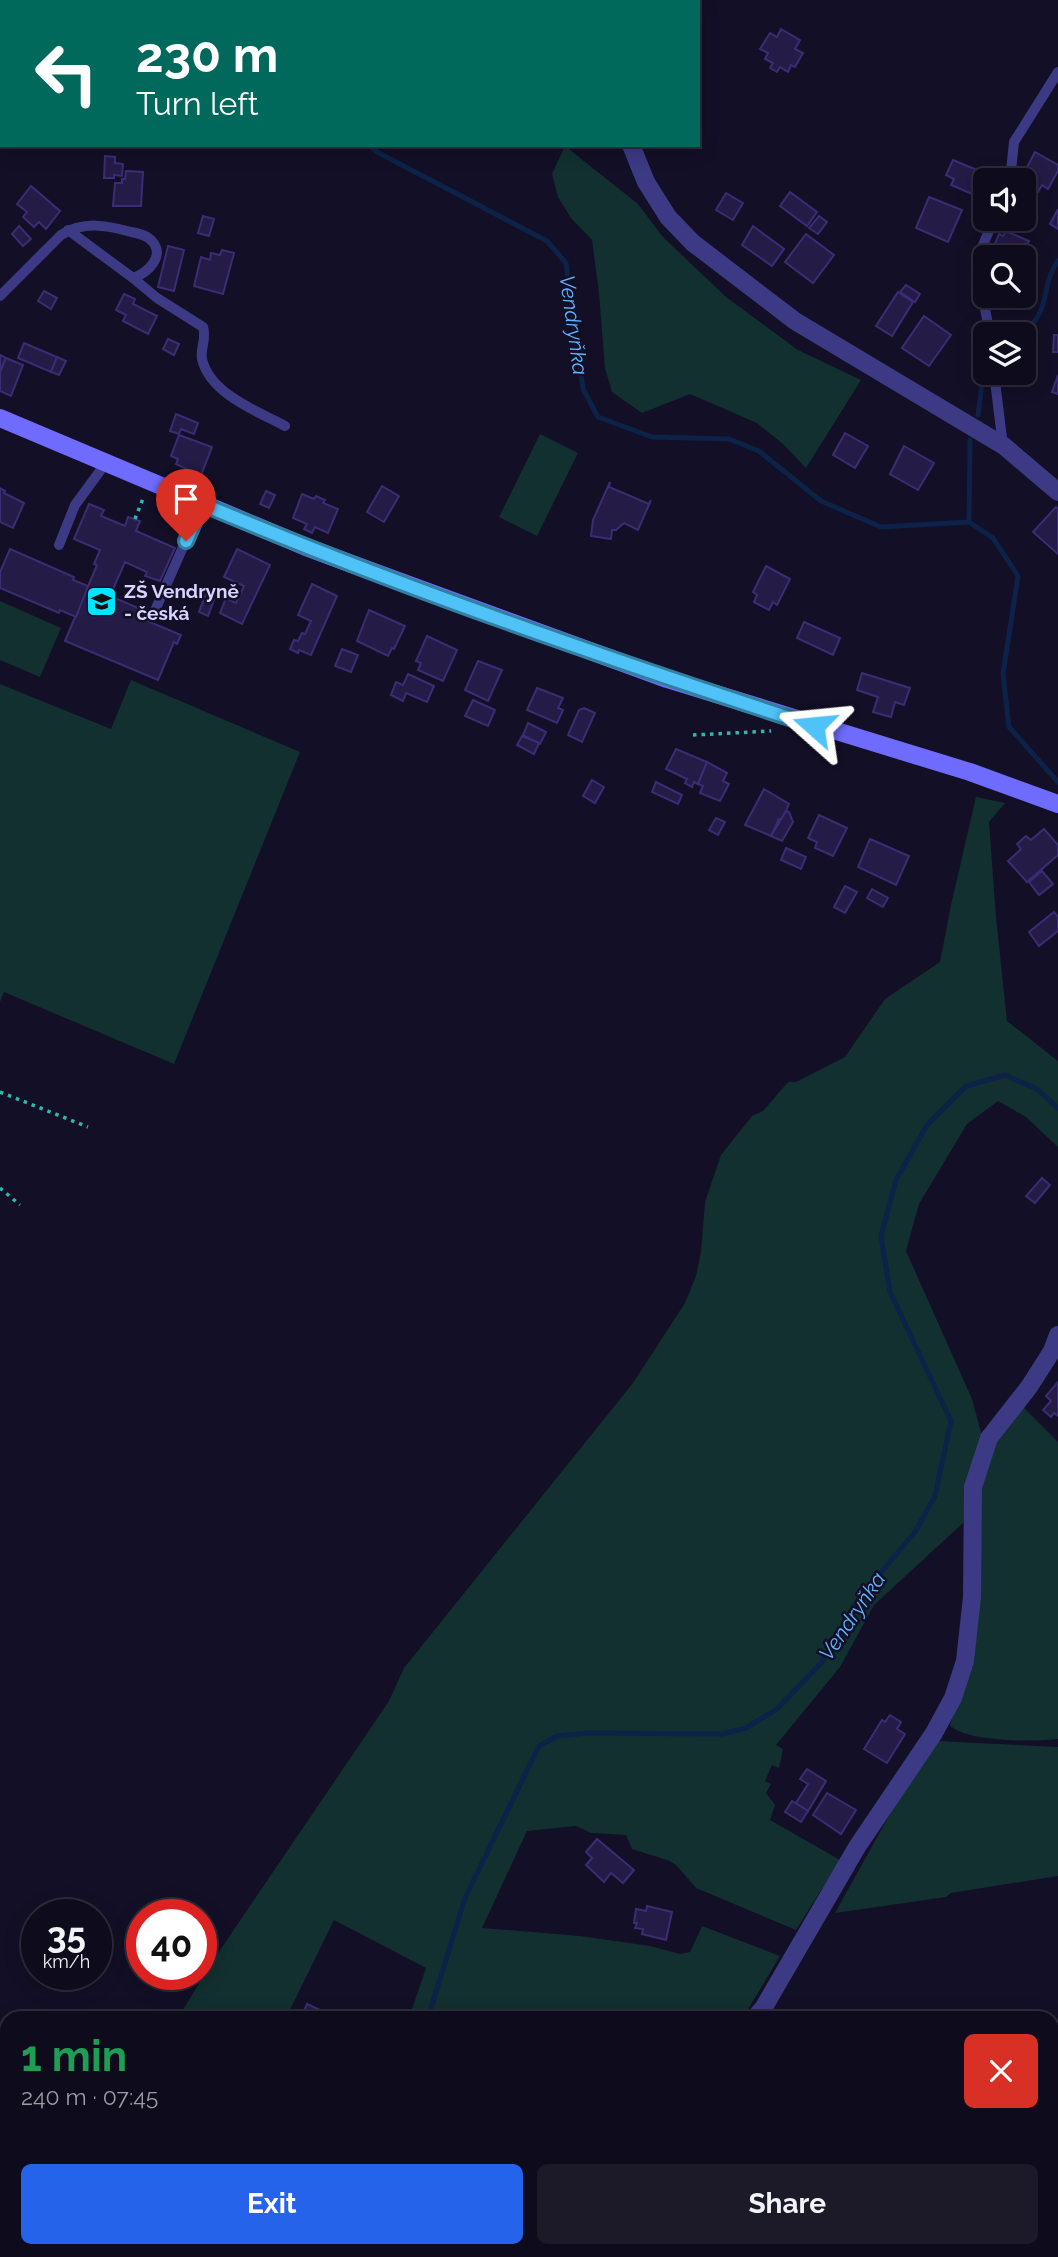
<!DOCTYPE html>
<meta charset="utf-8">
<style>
:root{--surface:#0e0b1c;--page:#1c1929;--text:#f1f3f6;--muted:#9b9ba3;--line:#2e2b3b;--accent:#2563eb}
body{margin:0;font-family:Raleway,sans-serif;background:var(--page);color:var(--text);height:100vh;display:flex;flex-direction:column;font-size:26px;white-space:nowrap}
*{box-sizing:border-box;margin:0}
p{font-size:23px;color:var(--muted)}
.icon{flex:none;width:38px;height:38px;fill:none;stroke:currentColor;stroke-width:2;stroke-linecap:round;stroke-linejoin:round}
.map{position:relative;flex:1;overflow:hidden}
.panel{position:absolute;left:0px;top:2011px;width:1059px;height:247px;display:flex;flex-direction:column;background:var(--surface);border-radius:21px 21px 0 0;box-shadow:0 4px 18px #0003,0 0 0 2px var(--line)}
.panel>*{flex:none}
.banner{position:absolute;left:0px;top:0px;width:700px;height:147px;box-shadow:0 4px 18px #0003,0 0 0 2px var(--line);background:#00695c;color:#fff;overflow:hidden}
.buttons{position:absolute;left:973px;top:168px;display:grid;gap:14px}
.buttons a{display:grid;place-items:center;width:63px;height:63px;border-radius:10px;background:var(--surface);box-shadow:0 4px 18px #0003,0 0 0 2px var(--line);font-size:35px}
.speed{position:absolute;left:21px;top:1899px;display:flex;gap:14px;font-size:35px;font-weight:700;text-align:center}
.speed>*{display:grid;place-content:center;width:91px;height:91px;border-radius:50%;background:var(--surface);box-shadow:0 4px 18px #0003,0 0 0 2px var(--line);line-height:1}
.speed small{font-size:18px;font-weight:400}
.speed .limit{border:10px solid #d22;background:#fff;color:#111}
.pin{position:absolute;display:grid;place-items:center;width:60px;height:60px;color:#fff;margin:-72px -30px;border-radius:50% 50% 50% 0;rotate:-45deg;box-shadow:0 0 7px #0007}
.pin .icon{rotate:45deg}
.me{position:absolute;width:77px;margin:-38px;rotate:288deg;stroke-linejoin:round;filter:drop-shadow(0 0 5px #0008)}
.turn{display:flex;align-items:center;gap:24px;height:147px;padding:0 21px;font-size:32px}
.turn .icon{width:91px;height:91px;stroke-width:2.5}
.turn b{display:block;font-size:49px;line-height:60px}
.round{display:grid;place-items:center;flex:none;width:74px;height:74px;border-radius:10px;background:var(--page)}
.summary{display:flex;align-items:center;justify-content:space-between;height:119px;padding:0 21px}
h1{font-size:42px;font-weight:700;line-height:52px;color:#1e9e55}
.cta{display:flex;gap:14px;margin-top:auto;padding:14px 21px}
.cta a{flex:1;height:80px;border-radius:10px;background:var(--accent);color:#fff;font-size:28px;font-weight:700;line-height:80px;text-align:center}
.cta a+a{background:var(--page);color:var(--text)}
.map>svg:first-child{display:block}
.green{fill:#12302f}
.water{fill:#0c2248}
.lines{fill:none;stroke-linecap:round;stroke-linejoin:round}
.stream{stroke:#0c2248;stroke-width:5}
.building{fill:#241b47;stroke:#3b2d73;stroke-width:2}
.path{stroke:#2fb8b0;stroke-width:3.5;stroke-dasharray:3.5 5;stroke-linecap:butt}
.lane{stroke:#3d3a85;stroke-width:10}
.street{stroke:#3d3a85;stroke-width:18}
.secondary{stroke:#6f6bff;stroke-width:18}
.route-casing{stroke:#337fa1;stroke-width:18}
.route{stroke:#4fc3f7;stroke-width:12}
.labels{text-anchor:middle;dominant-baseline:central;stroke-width:5;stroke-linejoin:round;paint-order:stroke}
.poi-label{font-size:19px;font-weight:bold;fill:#d9d4ff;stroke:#130f26;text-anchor:start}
.water-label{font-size:21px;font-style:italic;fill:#62b6ff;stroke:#130f26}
</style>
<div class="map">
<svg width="1058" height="2257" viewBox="0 0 1058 2257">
<rect width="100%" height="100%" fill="#130f26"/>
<g class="green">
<path d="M565 146 638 204 662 236 726 297 798 350 861 380 806 468 783 444 757 423 690 394 642 413 612 392 605 368 599 293 592 240 571 218 558 197 552 174Z"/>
<path d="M540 434 578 453 537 536 499 517Z"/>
<path d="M0 601 61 628 40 677 0 660Z"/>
<path d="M131 680 300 752 174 1064 4 992 0 1002V684L111 729Z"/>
<path d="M976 797 1005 803 989 822 996 917 1007 1021 1058 1061V1147L1026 1117 998 1101 967 1124 919 1204 906 1251 972 1399 982 1436 972 1472 963 1523 874 1605 840 1667 776 1745 783 1749 779 1768 772 1765 765 1781 771 1784 766 1793 775 1805 770 1820 840 1860 796 1930 696 1888 677 1866 670 1861 632 1849 626 1835 591 1833 576 1826 527 1831 482 1928 580 1936 650 1946 680 1954 690 1952 702 1926 780 1956 747 2011 730 2018H409L426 1968 334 1920 286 2018H178L212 1962 389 1701 404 1668 633 1383 685 1303 696 1276 701 1252 705 1202 721 1155 752 1116 763 1111 788 1082H796L845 1057 885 999 940 962 951 905Z"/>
<path d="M1024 1408 1058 1442V1739C1036 1742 964 1742 950 1725L968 1673 973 1666 971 1661 980 1494 986 1459 1015 1414Z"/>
<path d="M938 1741 1058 1747V1876L951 1893 946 1897 835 1913 910 1778Z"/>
<path d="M1058 2180V2218H1052V2181Z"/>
<path d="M14 2250H142V2251L137 2257H9Z"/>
<path d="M366 2251H418L419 2256 365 2257Z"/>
<path d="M760 2251H840L816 2257H732Z"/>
</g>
<path class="water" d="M1052 2218H1058V2257H816L840 2250H1052Z"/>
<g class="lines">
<g class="stream">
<path d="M0 100 2 102"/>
<path d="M369 145 377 152 547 241 566 263 583 389 598 417 652 437 729 439 759 451 821 501 881 527 969 522 993 538 1018 576 1003 674 1009 727 1058 782"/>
<path d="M1021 334C1053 312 1039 287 1058 261"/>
<path d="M978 415 985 359"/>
<path d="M969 522 970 440"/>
<path d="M428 2018 465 1898 539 1746 557 1736 587 1733 722 1734 746 1728 777 1709 822 1662 857 1601 915 1532 935 1496 951 1421 890 1292 881 1236 896 1180 927 1125 966 1086 1005 1075 1037 1089 1058 1108"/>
<path d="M392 2257V2250"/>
</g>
</g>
<g class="building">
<path d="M781 29 800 40 795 49 803 53 795 67 791 65 788 72 780 67 777 72 770 68 773 63 765 59 768 53 760 49 770 33 777 37Z"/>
<path d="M1035 152 1058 165V171L1048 189 1042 185 1038 192 1024 184 1026 176 1023 175Z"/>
<path d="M105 156 115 157V163L123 164 122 176 114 175V178H104Z"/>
<path d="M953 160 989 175 979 197 951 185 954 179 946 175Z"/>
<path d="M126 171 143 172 141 206H113L115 183H122V179H125Z"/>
<path d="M31 186 60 211 46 229 39 222 34 227 23 217 27 212 17 204Z"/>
<path d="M790 192 817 212 807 226 780 206Z"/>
<path d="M726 193 743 203 733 220 716 210Z"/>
<path d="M929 197 962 210 948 242 916 228Z"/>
<path d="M1058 209V229L1050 224Z"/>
<path d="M203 216 214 219 209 236 198 233Z"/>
<path d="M819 216 827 222 818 234 809 228Z"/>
<path d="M19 226 31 239 23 246 12 234Z"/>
<path d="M753 226 784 249 772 266 742 245Z"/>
<path d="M1006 231 1029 241 1021 257 1006 254 1002 257 991 253 999 234 1003 236Z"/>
<path d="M806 234 834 255 813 283 785 262Z"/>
<path d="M168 246 184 250 174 291 158 287Z"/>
<path d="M222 250 234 253 223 294 194 286 201 257 210 260 211 253 220 255Z"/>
<path d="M906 285 920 294 915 302 900 292Z"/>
<path d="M44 291 57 298 51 309 38 301Z"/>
<path d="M898 292 913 302 892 336 876 326Z"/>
<path d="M124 294 135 299 133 304 157 316 148 334 123 321 126 315 116 310Z"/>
<path d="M924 316 951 335 929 366 902 348Z"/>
<path d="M1054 335H1058V352H1053Z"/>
<path d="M168 339 179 344 174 355 163 349Z"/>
<path d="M24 343 57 357 51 372 18 358Z"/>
<path d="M0 355 6 358 0 372Z"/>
<path d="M57 357 66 361 59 375 51 372Z"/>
<path d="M6 358 23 365 11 396 0 391V372Z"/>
<path d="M1058 375V394L1052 392Z"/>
<path d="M176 414 198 423 194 434 181 429 179 434 170 431Z"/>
<path d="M845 433 868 446 855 468 833 455Z"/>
<path d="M179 435 212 447 200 478 187 473 189 470 176 464 178 459 171 456Z"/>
<path d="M904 446 934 463 918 490 890 474Z"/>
<path d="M610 482 609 487 649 504 651 500 638 530 624 523 616 530H612L611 539 591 536 593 520Z"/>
<path d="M382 486 399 496 384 522 367 512Z"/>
<path d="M0 488 5 491 4 493 24 503 13 528 0 522Z"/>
<path d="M266 491 275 495 269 508 260 504Z"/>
<path d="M302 494 314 499 316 496 325 500 323 503 338 509 328 533 315 527 312 533 304 529 307 524 293 518Z"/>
<path d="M89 504 104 510 101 516 125 526 128 517 140 521 136 531 175 548 160 581 145 576 147 572 125 562 110 596 143 610 140 618 181 635 177 644 174 642 158 680 65 641 97 565 94 564 100 550 74 539Z"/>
<path d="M1056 507 1058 509V554L1033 532Z"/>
<path d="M10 549 74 577 73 580 88 586 76 617 60 610 59 613 0 588V572Z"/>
<path d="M237 549 270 565 242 624 220 613 226 598 236 603 244 586 224 577Z"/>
<path d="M766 566 790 579 777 605 773 602 769 610 754 602 757 595 753 592Z"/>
<path d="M312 584 337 596 311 655 299 650 298 653 290 649 294 640 298 641 302 633 305 634 311 621 298 615Z"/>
<path d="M206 593 215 597 208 616 199 612Z"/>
<path d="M369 610 405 626 394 649 392 648 388 656 357 641Z"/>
<path d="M804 622 840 638 833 655 797 638Z"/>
<path d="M427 636 457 650 443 681 418 670 421 663 416 661Z"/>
<path d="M342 649 358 655 351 672 335 666Z"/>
<path d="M478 661 502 670 488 701 465 690Z"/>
<path d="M862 673 910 688 904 705 895 702 891 717 873 712 878 697 857 690Z"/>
<path d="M408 674 434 686 427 702 406 693 403 701 391 695 396 682 403 685Z"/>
<path d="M537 688 563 698 558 708 563 710 557 723 527 710Z"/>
<path d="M473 700 495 710 488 726 465 716Z"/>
<path d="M584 708 595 713 582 742 568 735 579 710Z"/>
<path d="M528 723 546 732 540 744 523 735Z"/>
<path d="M522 736 539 743 534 754 517 745Z"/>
<path d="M676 749 707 762 698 784 694 782 692 787 685 783 687 779 666 769Z"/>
<path d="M707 762 727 773 723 781 729 784 720 801 700 793 703 786 698 784Z"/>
<path d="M592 780 604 787 595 803 583 796Z"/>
<path d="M656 782 682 795 678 804 652 792Z"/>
<path d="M764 789 789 804 782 820 779 819 771 836 745 825Z"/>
<path d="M786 811 789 812 793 822 782 841 771 836Z"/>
<path d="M819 815 847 828 833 856 815 848 817 842 808 838Z"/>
<path d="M716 818 725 822 718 835 709 830Z"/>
<path d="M1044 829 1058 845V855L1027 882 1008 861 1021 849 1017 844 1026 836 1031 840Z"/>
<path d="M870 839 909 856 896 885 858 867Z"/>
<path d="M786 848 806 857 801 869 781 860Z"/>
<path d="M1042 871 1053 884 1039 895 1029 882Z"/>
<path d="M845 886 857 892 845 913 834 907Z"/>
<path d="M872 889 888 898 883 907 867 898Z"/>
<path d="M1054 912 1058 917V931L1039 946 1029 932Z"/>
<path d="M1042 1178 1050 1185 1035 1203 1026 1196Z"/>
<path d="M1058 1382V1416L1054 1413 1051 1417 1043 1410 1051 1401 1046 1396Z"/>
<path d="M890 1715 901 1722 897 1729 905 1734 887 1763 864 1749 882 1720 885 1722Z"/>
<path d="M807 1769 826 1781 808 1811 796 1803 808 1784 800 1779Z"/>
<path d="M827 1793 856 1810 841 1834 813 1815Z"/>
<path d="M792 1801 808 1811 801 1822 785 1812Z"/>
<path d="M597 1839 634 1870 623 1883 611 1873 604 1882 586 1865 592 1858 586 1852Z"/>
<path d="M647 1906 672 1912 666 1940 642 1934 643 1929 635 1928 637 1923H634L636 1909 646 1911Z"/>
<path d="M307 2004 320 2010 317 2018H301Z"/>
</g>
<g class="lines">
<g class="path">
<path d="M135 519 144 496"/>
<path d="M693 735 771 731"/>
<path d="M0 1092 88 1127"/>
<path d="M0 1188 20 1205"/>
<path d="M1052 2199 1058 2198"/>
<path d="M260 2257 263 2250"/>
</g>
<g class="lane">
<path d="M1010 180 1014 142 1058 72"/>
<path d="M133 278 157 298 203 327C207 338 200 348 202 359 210 394 257 411 285 426"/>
<path d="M0 296 61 235C83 221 106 225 131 232 137 233 146 235 151 240 167 256 147 273 133 278L68 230"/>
<path d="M990 334 979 279 980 252 994 219"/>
<path d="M994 373 1003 446"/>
<path d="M59 545 75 505 100 471 103 462"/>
<path d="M153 615 202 504"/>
</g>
<g class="street">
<path d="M584 0V2"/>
<path d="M631 145 646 182 668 217 693 243 795 321 1004 446 1058 492"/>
<path d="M755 2018 764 2007 857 1847 934 1733 953 1698 965 1661 972 1597 973 1487 989 1438 1029 1387 1052 1351 1058 1335"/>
<path d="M678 2257 717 2250"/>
</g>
<path class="secondary" d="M0 418 306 547 379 574 667 679 970 772 1058 804"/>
</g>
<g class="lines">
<defs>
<path id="route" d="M186 541 202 504C402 588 608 659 814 726"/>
</defs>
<use href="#route" class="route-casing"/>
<use href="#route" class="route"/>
</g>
<defs>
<symbol id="school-square" viewBox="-11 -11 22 22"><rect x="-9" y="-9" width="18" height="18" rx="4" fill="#00e5ff" stroke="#130f26"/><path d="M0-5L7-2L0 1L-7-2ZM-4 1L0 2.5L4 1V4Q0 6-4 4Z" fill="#111"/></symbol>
</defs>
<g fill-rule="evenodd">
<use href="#school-square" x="84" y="584" width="35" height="35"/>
</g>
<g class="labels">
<g class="poi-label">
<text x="124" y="591">ZŠ Vendryně<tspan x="124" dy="22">- česká</tspan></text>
</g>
<g class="water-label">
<text transform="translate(574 325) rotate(82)">Vendryňka</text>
<text transform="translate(852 1616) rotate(-56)">Vendryňka</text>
</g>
</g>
</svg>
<div class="buttons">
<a><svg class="icon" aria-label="sound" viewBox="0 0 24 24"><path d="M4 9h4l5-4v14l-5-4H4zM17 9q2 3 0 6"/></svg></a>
<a><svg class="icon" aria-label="search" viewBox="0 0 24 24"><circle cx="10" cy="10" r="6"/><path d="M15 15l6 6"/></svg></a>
<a><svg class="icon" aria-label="layers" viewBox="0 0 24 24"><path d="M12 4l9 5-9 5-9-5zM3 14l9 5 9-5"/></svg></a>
</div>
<div class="speed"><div>35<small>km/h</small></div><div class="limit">40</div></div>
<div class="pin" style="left:186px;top:541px;background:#d93025"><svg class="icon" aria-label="arrive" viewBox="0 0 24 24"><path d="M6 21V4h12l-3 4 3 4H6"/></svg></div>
<svg class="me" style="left:814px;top:726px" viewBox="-20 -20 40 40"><path d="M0-17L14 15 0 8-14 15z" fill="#4fc3f7" stroke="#fff" stroke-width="4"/></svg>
<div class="banner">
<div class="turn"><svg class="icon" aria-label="left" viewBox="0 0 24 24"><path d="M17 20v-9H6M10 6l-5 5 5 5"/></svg><div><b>230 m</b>Turn left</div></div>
</div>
<section class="panel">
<div class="summary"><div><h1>1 min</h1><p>240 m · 07:45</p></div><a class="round" style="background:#d93025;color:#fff"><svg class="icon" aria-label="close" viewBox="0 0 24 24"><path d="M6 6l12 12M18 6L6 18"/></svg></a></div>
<div class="cta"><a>Exit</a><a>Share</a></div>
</section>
</div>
